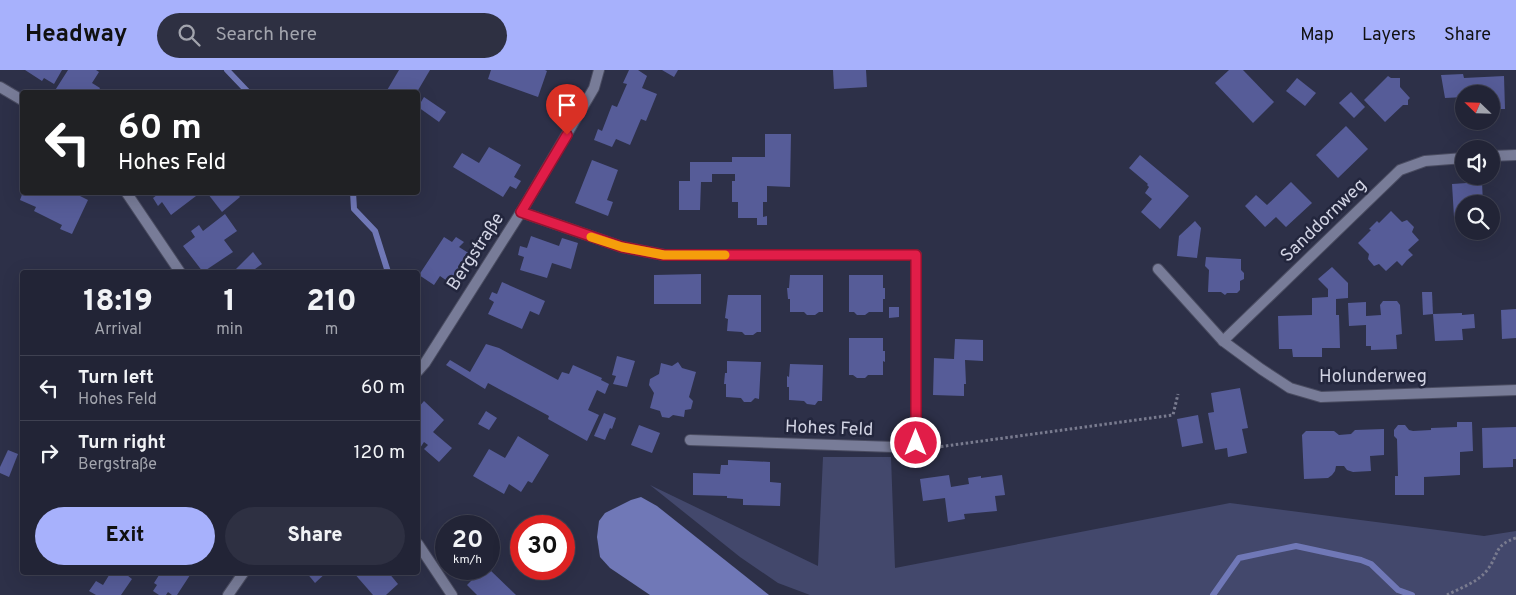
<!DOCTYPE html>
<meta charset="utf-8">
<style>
:root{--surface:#222436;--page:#2e3042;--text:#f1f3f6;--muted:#a2a4ad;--line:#3f4151;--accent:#a7b1fc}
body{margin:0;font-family:Overpass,sans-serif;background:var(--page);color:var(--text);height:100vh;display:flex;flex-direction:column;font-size:19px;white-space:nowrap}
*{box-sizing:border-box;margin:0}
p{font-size:16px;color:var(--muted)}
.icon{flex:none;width:28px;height:28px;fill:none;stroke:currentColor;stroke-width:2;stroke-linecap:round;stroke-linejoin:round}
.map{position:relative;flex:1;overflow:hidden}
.sheet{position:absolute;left:20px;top:200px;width:400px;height:305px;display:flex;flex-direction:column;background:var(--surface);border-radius:5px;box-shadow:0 5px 20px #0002,0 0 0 1px var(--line)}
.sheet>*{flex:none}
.banner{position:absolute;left:20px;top:20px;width:400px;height:105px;border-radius:5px;box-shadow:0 5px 20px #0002,0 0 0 1px var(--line);background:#202124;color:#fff;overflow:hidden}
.needle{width:32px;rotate:293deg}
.buttons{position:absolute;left:1455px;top:15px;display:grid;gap:10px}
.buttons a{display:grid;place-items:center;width:45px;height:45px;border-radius:50%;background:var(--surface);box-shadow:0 5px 20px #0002,0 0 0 1px var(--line);font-size:25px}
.speed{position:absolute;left:435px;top:445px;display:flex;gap:10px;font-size:25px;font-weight:700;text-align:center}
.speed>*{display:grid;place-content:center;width:65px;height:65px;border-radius:50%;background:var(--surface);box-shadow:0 5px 20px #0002,0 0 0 1px var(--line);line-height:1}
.speed small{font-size:12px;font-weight:400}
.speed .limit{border:8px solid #d22;background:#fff;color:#111}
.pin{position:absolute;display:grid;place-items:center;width:42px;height:42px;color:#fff;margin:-51px -21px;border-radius:50% 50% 50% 0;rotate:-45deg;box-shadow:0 0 5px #0007}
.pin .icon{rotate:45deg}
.me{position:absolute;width:55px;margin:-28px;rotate:0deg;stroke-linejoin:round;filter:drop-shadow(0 0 4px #0008)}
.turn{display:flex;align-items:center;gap:18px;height:105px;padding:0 15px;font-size:22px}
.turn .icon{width:65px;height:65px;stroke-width:2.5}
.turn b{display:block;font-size:35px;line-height:42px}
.eta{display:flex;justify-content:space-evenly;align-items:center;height:85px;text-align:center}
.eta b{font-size:30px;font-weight:800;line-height:35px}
.cta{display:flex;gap:10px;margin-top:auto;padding:10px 15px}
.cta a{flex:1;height:58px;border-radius:30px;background:var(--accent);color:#111;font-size:20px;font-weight:800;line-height:58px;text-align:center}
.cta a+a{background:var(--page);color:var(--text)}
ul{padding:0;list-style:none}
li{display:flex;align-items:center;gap:15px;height:65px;padding:0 15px;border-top:1px solid var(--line)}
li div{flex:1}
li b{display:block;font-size:19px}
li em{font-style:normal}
header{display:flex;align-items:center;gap:30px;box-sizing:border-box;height:70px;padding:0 25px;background:var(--accent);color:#111}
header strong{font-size:24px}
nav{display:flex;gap:28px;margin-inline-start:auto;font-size:18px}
.search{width:350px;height:45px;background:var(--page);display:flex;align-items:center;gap:12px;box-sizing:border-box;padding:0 18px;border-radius:28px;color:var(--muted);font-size:19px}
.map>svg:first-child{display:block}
.green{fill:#43486c}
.water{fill:#7078b7}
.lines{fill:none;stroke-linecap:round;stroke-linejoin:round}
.stream{stroke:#7078b7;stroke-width:6}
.building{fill:#565c98}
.street-casing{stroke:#4a4c61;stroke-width:12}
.path{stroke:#797b8f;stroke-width:3;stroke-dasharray:2.5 2.5;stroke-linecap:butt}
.street{stroke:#787c98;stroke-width:10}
.route-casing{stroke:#92132f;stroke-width:12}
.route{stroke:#e11d48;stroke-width:9}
.slow{stroke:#f59e0b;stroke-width:9}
.labels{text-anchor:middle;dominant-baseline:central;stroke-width:5;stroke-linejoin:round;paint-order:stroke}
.street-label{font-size:18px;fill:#d1d3e3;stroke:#23263d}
</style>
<header>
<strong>Headway</strong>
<div class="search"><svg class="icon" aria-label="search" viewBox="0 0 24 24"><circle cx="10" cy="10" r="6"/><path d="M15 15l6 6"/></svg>Search here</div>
<nav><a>Map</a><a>Layers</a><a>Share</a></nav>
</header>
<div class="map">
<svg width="1516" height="525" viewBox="0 0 1516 525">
<rect width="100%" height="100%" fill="#2d3048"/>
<path class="green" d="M823 387H891L895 498 1230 433 1484 466 1516 461V525H810L778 513 740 487 650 415 818 496Z"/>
<path class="water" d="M641 427 657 436 769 525H650L610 498 600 487 597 467 599 451 605 443 631 430Z"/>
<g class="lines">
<g class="stream">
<path d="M227 0 248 22"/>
<path d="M353 122 354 139 375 161 388 202"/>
<path d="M1213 525 1239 488 1296 476 1361 490 1371 494 1398 520 1412 525"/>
</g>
</g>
<g class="building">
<path d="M25 0H62L54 14 44 8 42 11Z"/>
<path d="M68 0H96L99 2 92 13 100 18 98 22H54Z"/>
<path d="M399 0H430L417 22H386Z"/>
<path d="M491 0H545L547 1 538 27 488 9Z"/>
<path d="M629 0H638L647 6 642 18 657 24 646 51 641 49 630 75 616 69 612 77 594 70 598 59 602 61 612 35 617 37 627 14 623 13Z"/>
<path d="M662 0H678L674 7Z"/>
<path d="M833 0H866L867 17 834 19Z"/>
<path d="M1229 0H1243L1274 32 1253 53 1215 13Z"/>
<path d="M1463 4 1464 8 1504 6 1505 39H1496V43H1491V24H1464V27L1445 28 1441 5Z"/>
<path d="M1388 6 1391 8H1400V17L1410 28 1408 30V35H1403L1385 52 1364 30Z"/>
<path d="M1297 8 1316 23 1305 36 1286 21Z"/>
<path d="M1351 22 1365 37 1354 48 1339 33Z"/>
<path d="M424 27 446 42 439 52 418 37Z"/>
<path d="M1346 56 1368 79 1338 108 1316 85Z"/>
<path d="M765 64H791L790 117 767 116V132H763V147L767 146V155H757V148H738V132H732V111H735V104H712V112H701L700 140H679V111H690V92H732V87H765Z"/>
<path d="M489 77 521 95 514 107 521 111 516 119 510 116 503 127 453 97 462 83 479 93Z"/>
<path d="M1140 85 1189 126 1160 159 1141 142 1152 129 1145 123 1149 117 1147 115 1148 114 1129 98Z"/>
<path d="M592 90 618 100 607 130 613 132 608 146 575 133Z"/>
<path d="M1291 112 1312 133 1286 157 1276 147 1265 157 1245 136 1256 125 1267 135Z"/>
<path d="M1482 112 1483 134H1464V146L1454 147 1452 114Z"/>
<path d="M23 122H72L88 130 72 164 60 159 62 155 34 141 36 137 20 130Z"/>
<path d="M155 122H193L196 126 171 145 162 132 158 136 153 128 157 125Z"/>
<path d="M209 122H236L240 127 222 142 208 124Z"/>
<path d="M1391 141 1402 152 1407 150 1414 157 1412 162 1419 170 1408 180 1413 185 1407 190 1402 196 1397 191 1386 201 1379 194 1374 196 1368 189 1369 184 1358 173 1371 160 1369 159 1377 151 1379 153Z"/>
<path d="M225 144 237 161 224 170 233 182 203 202 183 176 195 167 191 161 199 155 203 161Z"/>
<path d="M1195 151 1201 158 1197 188 1177 186 1179 166Z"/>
<path d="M531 166 559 176 562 168 578 173 571 199 552 193 547 208 520 200 524 187 518 185 520 176 527 178Z"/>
<path d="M444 167 452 172 456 167 464 172 459 177 470 184 450 213 440 206 434 215 419 205Z"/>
<path d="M253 182 262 194 251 202H234V201Z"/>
<path d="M1206 187 1241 189V200L1244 203V209L1240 211V220L1237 223H1227L1225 225 1221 222H1208L1209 200 1205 196Z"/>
<path d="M1332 197 1348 213V228L1336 229V245H1339L1340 278H1322V287H1293L1292 279H1279L1278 246 1312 245V228L1328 227V219L1318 209Z"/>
<path d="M701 204V234H654V205Z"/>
<path d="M790 205H823V242H819L815 245H807L804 242H790V229H788L787 218H789Z"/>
<path d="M849 205H883V218H885V229H883V242H869L865 245H857L854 242H849Z"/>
<path d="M502 212 545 231 539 245 530 241 522 259 488 244 494 232 489 229 492 222 497 224Z"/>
<path d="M1422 222H1432L1433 244 1423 245Z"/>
<path d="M728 225H761V262H757L753 265H745L742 262 727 261 728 249 725 248Z"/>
<path d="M1383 231H1397L1400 235 1402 264 1396 265 1397 279 1371 280V276H1366V255L1349 256 1348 233 1366 232V246L1381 245 1380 235Z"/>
<path d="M889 237H899V247L889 248Z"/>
<path d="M1516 239V268L1502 269 1501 240Z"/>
<path d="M1462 243V245L1474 244 1475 258 1462 259 1463 270 1435 271 1433 244Z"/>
<path d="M849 268H883V281H885V292L883 291V305H868L865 308H857L853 305H849Z"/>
<path d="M955 269 983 270V291L965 290 966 314H964V326L933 325 934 288 954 289Z"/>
<path d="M486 274 499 278 558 310 562 302 569 304 573 295 602 308 601 310 609 314 605 324 597 320 588 340 599 345 587 371 548 349 549 346 488 313 485 319 446 295 450 290 470 302Z"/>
<path d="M617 286 635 291 627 317 613 314 616 306 612 305Z"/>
<path d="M727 291 761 292 759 329 755 328 751 332H744L741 328 726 327V314H724L725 303H727Z"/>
<path d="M678 292 682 298 696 302 689 327 693 331 691 339 685 340 684 347 673 345 669 348 662 347 660 341 650 338 654 323 649 315 650 309 659 304 661 293 672 296Z"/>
<path d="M790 294 823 295 822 331H818L815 335 807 334 804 331 789 330V317H787V306L789 307Z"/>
<path d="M1240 318 1248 358 1242 359 1247 383 1228 387 1227 378 1215 380 1208 343 1214 342 1211 323Z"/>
<path d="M424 331 444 350 433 362 452 378 439 392 424 379 428 375 424 372 418 381V338Z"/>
<path d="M486 341 497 348 489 360 478 354Z"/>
<path d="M604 343 616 348 612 359 610 358 605 370 594 366Z"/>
<path d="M1198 345 1203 373 1182 377 1177 349Z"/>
<path d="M1457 352H1472L1473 381 1460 382V405L1424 407V425H1395V406H1398L1397 369 1394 366V360L1398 355H1405L1409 360 1413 361 1431 360V358L1457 357Z"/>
<path d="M639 355 660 363 652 383 631 375Z"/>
<path d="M1516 357V389H1513V397L1483 398 1482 358Z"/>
<path d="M1384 359V385L1370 386 1371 401 1353 402 1347 400 1344 396H1336L1335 401 1332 405 1328 408 1304 409 1302 365 1306 361H1334L1339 365 1351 364 1355 360Z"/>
<path d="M518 366 549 385 532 413 528 411 521 422 509 414 504 424 473 406 489 379 505 388Z"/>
<path d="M8 380 18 384 9 407 0 403V397Z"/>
<path d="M728 390 770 392V412L781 413 780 436 743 435V429L727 428V426L693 425V403L720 404 721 395H728Z"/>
<path d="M949 405 951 417 969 414 968 408 981 406V408L1002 405 1005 425 995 426 997 441 964 444 965 449 948 452 945 428 923 431 920 409Z"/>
<path d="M483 499H489L516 525H477L467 515Z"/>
<path d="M111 502H123L132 509 121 525H96L89 521 96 511 103 515Z"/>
<path d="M161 502H192L177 525H172L168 522 166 525H159L153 521 157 515 154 513Z"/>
<path d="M306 502H327L315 513Z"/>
<path d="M353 502H388L398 514 386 525H373Z"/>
</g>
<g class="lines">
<defs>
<g id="street">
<path d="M0 17 22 30"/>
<path d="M1491 86 1516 85"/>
<path d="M126 122 180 202"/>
<path d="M521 142 622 177 664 185H916V373L894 377 690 370"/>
<path d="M1158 199 1223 271 1261 299 1290 318 1321 327 1516 320"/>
<path d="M1223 271 1400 100 1425 91 1464 88"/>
<path d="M418 301 425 293 521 142 594 18 599 0"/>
<path d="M418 474 452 525"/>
<path d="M228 525 244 502"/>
</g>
</defs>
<use href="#street" class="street-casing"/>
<g class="path">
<path d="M931 376 938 377 1173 345 1178 324"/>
<path d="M1447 525C1460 518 1479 512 1488 499 1499 484 1494 475 1516 468"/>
</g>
<use href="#street" class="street"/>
</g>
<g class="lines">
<defs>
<path id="route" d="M567 65 521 142 622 177 664 185H916V373"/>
</defs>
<use href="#route" class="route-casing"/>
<use href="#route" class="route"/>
<path class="slow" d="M591 167 622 177 664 185H725"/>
</g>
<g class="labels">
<g class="street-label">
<text transform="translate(1324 151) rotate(-44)">Sanddornweg</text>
<text transform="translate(476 182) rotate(-57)">Bergstraße</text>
<text x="1373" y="307">Holunderweg</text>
<text transform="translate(829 359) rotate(2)">Hohes Feld</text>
</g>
</g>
</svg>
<div class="buttons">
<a><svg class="needle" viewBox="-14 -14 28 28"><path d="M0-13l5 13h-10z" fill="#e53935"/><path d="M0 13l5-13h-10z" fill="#a2a4ad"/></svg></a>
<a><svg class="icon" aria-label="sound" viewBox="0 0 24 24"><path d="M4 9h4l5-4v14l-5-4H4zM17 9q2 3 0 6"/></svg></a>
<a><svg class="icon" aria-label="search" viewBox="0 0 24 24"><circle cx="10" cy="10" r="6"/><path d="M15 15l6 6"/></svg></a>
</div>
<div class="speed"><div>20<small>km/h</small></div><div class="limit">30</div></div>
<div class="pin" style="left:567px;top:65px;background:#d93025"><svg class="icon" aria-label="arrive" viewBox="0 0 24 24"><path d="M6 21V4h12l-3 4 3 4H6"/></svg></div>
<svg class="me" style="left:916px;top:373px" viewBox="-20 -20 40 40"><circle r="17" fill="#e11d48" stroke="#fff" stroke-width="3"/><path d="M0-11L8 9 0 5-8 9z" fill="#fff"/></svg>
<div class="banner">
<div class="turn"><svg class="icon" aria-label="left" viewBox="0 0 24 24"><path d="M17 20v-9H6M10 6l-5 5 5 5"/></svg><div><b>60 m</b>Hohes Feld</div></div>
</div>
<section class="sheet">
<div class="eta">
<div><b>18:19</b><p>Arrival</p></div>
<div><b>1</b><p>min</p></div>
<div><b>210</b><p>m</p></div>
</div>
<ul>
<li><svg class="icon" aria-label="left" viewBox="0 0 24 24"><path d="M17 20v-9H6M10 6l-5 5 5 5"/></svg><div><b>Turn left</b><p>Hohes Feld</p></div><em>60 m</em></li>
<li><svg class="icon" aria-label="right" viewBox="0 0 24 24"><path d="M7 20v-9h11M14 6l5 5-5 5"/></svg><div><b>Turn right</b><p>Bergstraße</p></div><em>120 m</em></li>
</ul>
<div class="cta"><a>Exit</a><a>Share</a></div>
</section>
</div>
